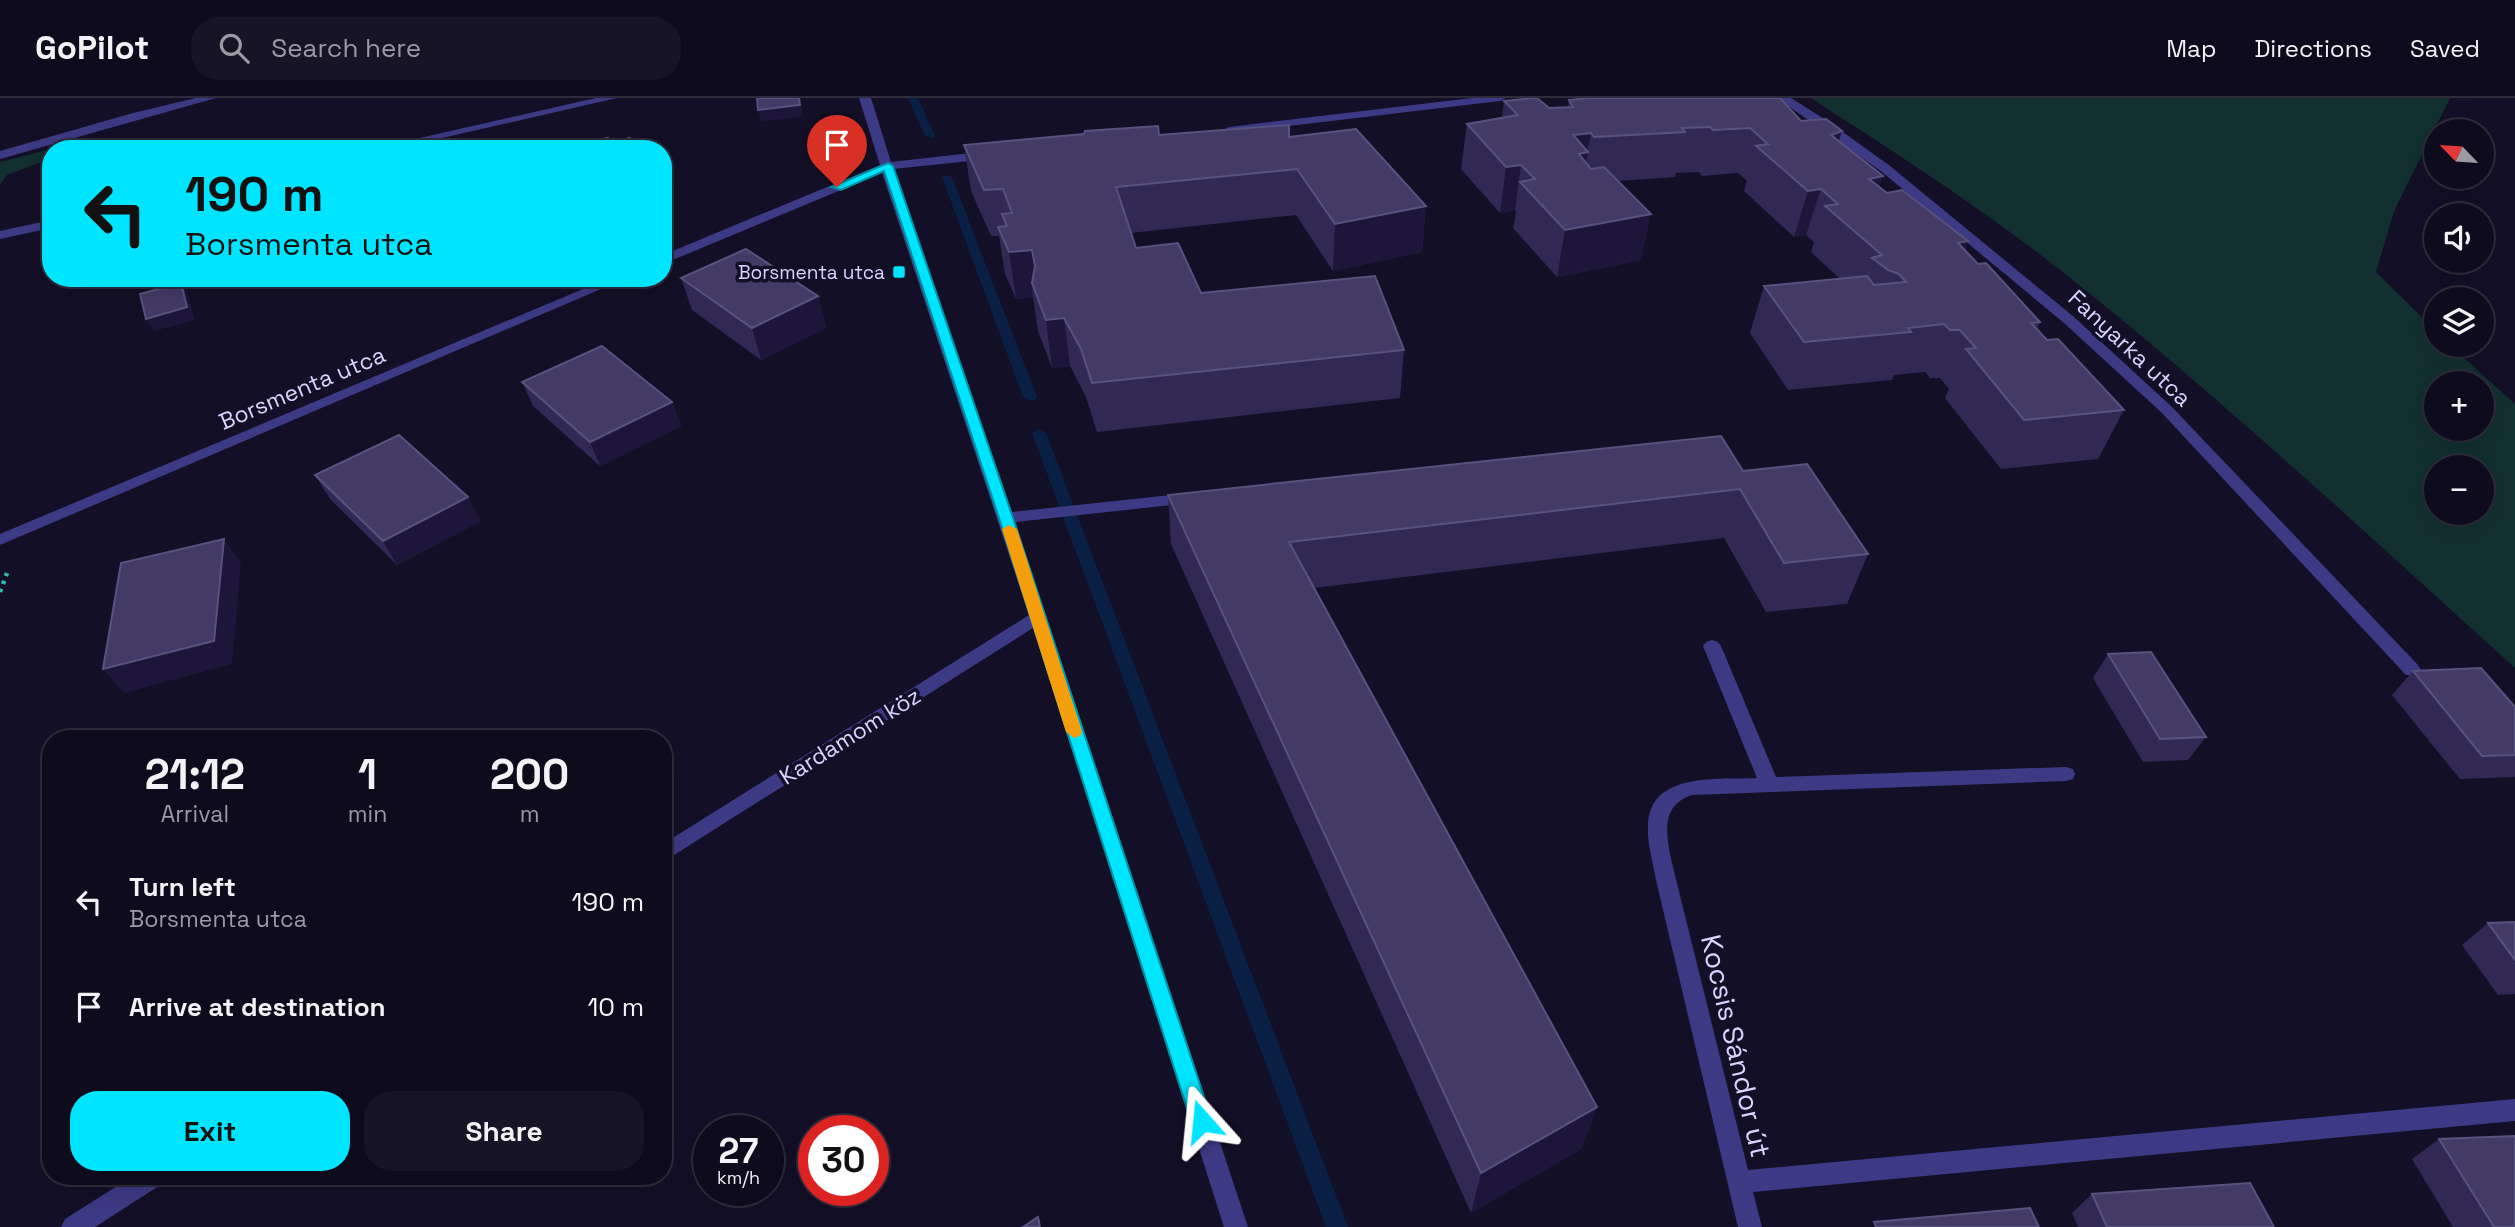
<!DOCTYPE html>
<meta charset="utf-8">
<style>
:root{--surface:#0e0b1c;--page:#171425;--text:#f1f3f6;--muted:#9b9ba3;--line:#2e2b3b;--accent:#00e5ff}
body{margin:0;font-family:"Space Grotesk",sans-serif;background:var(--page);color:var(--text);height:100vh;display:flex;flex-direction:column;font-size:26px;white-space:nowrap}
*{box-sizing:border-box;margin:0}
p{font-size:23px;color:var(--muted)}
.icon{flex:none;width:38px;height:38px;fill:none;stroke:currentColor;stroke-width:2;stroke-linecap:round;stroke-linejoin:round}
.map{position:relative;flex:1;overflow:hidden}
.panel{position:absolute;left:42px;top:632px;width:630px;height:455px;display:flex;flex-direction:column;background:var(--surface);border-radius:28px;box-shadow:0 7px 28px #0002,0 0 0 2px var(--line)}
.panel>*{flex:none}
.banner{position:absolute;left:42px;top:42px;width:630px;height:147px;border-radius:28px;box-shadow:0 7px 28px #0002,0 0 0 2px var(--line);background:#00e5ff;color:#111;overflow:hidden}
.needle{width:46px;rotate:295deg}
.buttons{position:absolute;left:2424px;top:21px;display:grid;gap:14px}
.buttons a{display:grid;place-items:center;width:70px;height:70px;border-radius:50%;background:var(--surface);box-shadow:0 7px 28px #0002,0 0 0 2px var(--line);font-size:35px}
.speed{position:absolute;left:693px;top:1017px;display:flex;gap:14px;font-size:35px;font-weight:700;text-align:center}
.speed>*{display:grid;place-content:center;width:91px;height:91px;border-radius:50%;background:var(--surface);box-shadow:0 7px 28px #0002,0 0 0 2px var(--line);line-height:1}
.speed small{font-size:18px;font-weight:400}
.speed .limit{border:10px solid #d22;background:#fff;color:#111}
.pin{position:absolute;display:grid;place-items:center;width:60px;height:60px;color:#fff;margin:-72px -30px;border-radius:50% 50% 50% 0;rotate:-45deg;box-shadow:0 0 7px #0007}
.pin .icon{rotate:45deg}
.me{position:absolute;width:77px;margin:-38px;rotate:342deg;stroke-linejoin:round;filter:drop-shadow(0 0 5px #0008)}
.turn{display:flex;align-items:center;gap:24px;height:147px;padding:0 28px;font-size:32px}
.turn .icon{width:91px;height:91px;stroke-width:2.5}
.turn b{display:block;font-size:49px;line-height:60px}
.eta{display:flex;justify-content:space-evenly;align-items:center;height:119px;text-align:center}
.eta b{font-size:42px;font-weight:600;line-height:49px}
.button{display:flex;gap:14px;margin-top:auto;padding:14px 28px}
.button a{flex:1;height:80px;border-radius:28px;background:var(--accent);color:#111;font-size:28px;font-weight:600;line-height:80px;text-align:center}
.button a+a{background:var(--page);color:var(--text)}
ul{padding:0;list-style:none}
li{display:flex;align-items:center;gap:21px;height:105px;padding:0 28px}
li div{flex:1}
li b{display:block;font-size:26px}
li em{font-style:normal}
header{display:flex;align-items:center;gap:42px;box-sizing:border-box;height:98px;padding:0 35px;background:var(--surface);border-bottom:2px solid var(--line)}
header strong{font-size:33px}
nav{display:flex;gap:38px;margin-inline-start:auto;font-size:24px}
.search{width:490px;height:63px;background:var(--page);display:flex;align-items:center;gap:18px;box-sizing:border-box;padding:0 24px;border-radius:28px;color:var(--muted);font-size:26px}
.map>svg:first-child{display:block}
.green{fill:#12302f;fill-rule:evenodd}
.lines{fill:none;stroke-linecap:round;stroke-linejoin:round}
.stream{fill:#0a1f44;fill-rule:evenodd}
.path{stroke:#2fb8b0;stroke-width:4.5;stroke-dasharray:3.5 5;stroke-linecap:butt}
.minor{fill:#3d3a85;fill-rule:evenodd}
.wall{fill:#312854}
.shaded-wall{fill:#1d163a}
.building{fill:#433a66;stroke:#5a527e;stroke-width:2}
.route{fill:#00e5ff;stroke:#0095a6;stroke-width:2}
.slow{fill:#f59e0b}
.poi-dot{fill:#00e5ff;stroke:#130f26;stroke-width:2.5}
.labels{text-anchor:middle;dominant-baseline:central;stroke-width:7;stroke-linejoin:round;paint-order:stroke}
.far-poi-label{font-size:19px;fill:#d9d4ff;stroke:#130f26;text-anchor:end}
.street-label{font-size:23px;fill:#d9d4ff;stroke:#130f26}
.near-street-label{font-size:28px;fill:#d9d4ff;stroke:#130f26}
</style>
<header>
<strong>GoPilot</strong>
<div class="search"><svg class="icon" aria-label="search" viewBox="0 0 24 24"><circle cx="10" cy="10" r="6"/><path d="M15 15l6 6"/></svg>Search here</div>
<nav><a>Map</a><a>Directions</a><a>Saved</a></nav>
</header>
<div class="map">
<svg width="2515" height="1129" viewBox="0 0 2515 1129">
<rect width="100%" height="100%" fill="#130f26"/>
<g class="green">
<path d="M1811 0H2450L2394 113 2376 174 2436 233V247H2450L2515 306V570C2367 436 2220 299 2064 175 1983 111 1897 56 1811 0ZM2436 285H2482V331H2436ZM2436 369H2482V415H2436Z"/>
<path d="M51 51V60L7 77 0 87V64Z"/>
</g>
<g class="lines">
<g class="stream">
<path d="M908 0H918L935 38 934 40 925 38Z"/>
<path d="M943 77 952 79 1037 299 1035 302 1030 303 1023 299 942 79Z"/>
<path d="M1039 331 1046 335 1348 1129H1326L1032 335Z"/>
</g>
<path class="path" d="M0 494 7 475"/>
<g class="minor">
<path d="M196 0H216L0 61V53L133 15Z"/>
<path d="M596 0H617L394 51H371Z"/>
<path d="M859 0H871L891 64 989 53 995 57 989 61 893 71 1012 414 1190 395 1198 400 1190 405 1015 424 1248 1129H1224L1033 530 663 764V746L1029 517 882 75 663 166V157L880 67Z"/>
<path d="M1472 0H1506L1500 3 1229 35 1223 32 1229 29Z"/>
<path d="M1777 0H1791L1832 26 1890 68 2074 219 2171 308 2418 567 2421 572 2418 577H2406L2161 314 2064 225 1882 74Z"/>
<path d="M51 122V130L0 141V133Z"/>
<path d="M609 180H627L0 447V436Z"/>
<path d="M1712 542 1718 544 1721 548 1776 679 2066 669 2073 671 2075 676 2073 681 2066 683 1692 697C1661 707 1666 735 1671 761L1748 1072 2515 1001V1023L1753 1094 1762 1129H1738L1656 782C1653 764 1647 746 1648 728 1649 673 1719 682 1757 680L1703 548 1706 544Z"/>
<path d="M133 1078H166L162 1086 95 1129H61L65 1121Z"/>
</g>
</g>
<g class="wall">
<path d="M1569 2 1801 23 1839 44 1880 89 1887 95 1968 143 1965 151 1978 166 2040 224 2037 231 2047 242 2124 312 2098 361 2001 371 1945 300 1949 291 1940 280H1930L1925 274 1894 277 1892 282 1788 292 1750 235 1764 188 1840 181 1811 154 1814 144 1806 137 1794 139 1744 93 1747 83 1738 75 1702 78 1699 74 1676 75 1675 79 1618 83 1641 162 1557 179 1513 130 1516 114 1515 112 1500 115 1461 71 1467 26 1502 20 1504 3 1549 10 1568 9Z"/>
<path d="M1159 37 1289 39 1426 108 1422 154 1333 173 1296 117 1131 135 1136 150 1201 195 1404 252 1400 300 1097 334 1086 299 1070 268 1052 270 1038 233 1033 199 1016 201 1005 176 999 138H991L971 93 964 47Z"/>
<path d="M681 180 818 198 826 230 761 262 692 212Z"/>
<path d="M522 284 672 304 681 328 600 368 533 308Z"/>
<path d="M1743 373 1868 456 1847 506 1766 514 1724 440 1314 490 1597 1009 1581 1051 1471 1115 1171 446 1168 397Z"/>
<path d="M315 377 481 423 397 467 330 401Z"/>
<path d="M2108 556 2206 639 2188 662 2143 664 2093 580Z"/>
<path d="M2413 573 2515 609V679L2460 681 2392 597Z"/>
<path d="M2515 824V896L2498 897 2462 847 2488 825Z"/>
<path d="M2439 1041 2515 1129H2453L2412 1061Z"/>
<path d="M2092 1096 2274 1129H2078L2072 1115Z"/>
</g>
<g class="shaded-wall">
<path d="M799 0 803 18 761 24 758 12Z"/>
<path d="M1842 33 1828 78 1831 37Z"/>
<path d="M1591 35 1587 55 1588 54 1580 100 1573 37Z"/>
<path d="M1521 67 1515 112 1500 115 1506 69Z"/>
<path d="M1883 78 1868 124 1869 81Z"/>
<path d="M1821 91 1806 137 1794 139 1808 93Z"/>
<path d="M1426 108 1422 154 1333 173 1335 126Z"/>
<path d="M1651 116 1641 162 1557 179 1565 132Z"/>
<path d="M1968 143 1949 190 1958 145Z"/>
<path d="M1032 152 1038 199 1032 185 1033 199 1016 201 1009 154Z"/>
<path d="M181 185 188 197 195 222 154 233 146 221Z"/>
<path d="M818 198 826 230 761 262 752 230Z"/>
<path d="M1064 220 1070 268 1052 270 1046 222Z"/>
<path d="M672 304 681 328 600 368 590 344Z"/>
<path d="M468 399 481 423 397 467 383 443Z"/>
<path d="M224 441 241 465 232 566 124 595 103 571Z"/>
<path d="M1597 1009 1581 1051 1471 1115 1481 1075Z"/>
</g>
<g class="building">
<path d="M757 0H799L800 7 758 12Z"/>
<path d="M1533 0H1537L1549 10 1573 9 1569 2 1589 0H1780L1801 23 1826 21 1842 33 1831 37 1883 78 1869 81 1887 95 1902 92 1968 143 1958 145 1978 166 1986 165 2040 224 2031 225 2047 242 2058 241 2124 312 2024 322 1966 251 1976 250 1960 232H1950L1944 226 1908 230 1911 234 1804 244 1764 188 1867 178 1874 187 1906 184 1899 176 1888 172 1872 160 1882 157 1825 108 1838 106 1821 91 1808 93 1756 48 1768 46 1750 30 1713 32 1710 29 1682 30 1685 34 1594 39 1591 35 1573 37 1588 54 1579 56 1591 71 1604 69 1651 116 1565 132 1520 84 1535 81 1521 67 1506 69 1467 26 1518 17 1504 3Z"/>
<path d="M1289 27V39L1356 31 1426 108 1335 126 1297 71 1116 89 1136 150 1178 145 1201 195 1375 178 1404 252 1092 285 1081 251 1064 220 1046 222 1032 185 1035 168 1032 152 1009 154 998 129 1007 128 1002 116 1012 115 1003 91 984 92 964 47 1084 36 1085 33 1158 28 1159 37Z"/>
<path d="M608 40 610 45 630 40 635 51H571L570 49Z"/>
<path d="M746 151 818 198 752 230 681 180Z"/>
<path d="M181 185 187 209 146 221 140 196Z"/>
<path d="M602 248 672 304 590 344 522 284Z"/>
<path d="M399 337 468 399 383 443 315 377Z"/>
<path d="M1721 338 1743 373 1807 366 1868 456 1784 465 1740 391 1289 444 1597 1009 1481 1075 1168 397Z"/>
<path d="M224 441 214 543 103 571 121 465Z"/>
<path d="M2151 554 2206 639 2160 641 2108 556Z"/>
<path d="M2481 570 2515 609V657L2482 658 2413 573Z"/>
<path d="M2515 824V862L2488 825Z"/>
<path d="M2515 1038V1129H2494L2439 1041Z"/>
<path d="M2250 1085 2274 1129H2107L2092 1096Z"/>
<path d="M2030 1110 2039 1129H1876L1874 1124Z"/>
<path d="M1038 1119 1040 1129H1023Z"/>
</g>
<path class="route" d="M888 65 893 68 1013 420 1212 1023 1209 1030 1202 1033 1194 1030 1191 1023 999 420 884 73 841 92 831 89Z"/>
<path class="slow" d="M1009 427 1017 431 1082 634 1080 638 1074 640 1066 634 1002 431Z"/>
<rect class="poi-dot" x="892" y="167" width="14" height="14" rx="3.5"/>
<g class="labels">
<g class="far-poi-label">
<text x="885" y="174">Borsmenta utca</text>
</g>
<g class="street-label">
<text transform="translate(2130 250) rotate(43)">Fanyarka utca</text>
<text transform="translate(302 290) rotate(-23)">Borsmenta utca</text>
<text transform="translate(850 638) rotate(-32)">Kardamom köz</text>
</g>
<g class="near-street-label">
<text transform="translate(1736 948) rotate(77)">Kocsis Sándor út</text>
</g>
</g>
</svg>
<div class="buttons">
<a><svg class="needle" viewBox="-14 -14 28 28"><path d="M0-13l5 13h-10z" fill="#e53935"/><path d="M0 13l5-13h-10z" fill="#9b9ba3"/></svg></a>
<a><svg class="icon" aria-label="sound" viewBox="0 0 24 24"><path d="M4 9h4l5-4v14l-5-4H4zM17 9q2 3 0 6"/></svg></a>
<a><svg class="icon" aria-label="layers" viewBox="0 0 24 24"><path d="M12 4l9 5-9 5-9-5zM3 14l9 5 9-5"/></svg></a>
<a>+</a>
<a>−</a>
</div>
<div class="speed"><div>27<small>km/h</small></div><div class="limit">30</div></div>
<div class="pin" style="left:837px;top:89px;background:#d93025"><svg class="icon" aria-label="arrive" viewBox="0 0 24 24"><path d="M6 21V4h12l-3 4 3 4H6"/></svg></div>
<svg class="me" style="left:1202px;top:1023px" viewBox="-20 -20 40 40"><path d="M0-17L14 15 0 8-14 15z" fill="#00e5ff" stroke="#fff" stroke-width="4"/></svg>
<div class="banner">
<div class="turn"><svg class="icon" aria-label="left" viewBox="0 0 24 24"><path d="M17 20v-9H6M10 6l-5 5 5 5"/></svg><div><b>190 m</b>Borsmenta utca</div></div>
</div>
<section class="panel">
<div class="eta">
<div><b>21:12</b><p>Arrival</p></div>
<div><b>1</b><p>min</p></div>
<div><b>200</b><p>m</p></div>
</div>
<ul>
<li><svg class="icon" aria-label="left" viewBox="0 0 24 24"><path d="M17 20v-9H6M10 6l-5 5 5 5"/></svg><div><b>Turn left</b><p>Borsmenta utca</p></div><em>190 m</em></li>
<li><svg class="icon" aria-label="arrive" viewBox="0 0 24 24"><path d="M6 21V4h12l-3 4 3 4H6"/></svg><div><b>Arrive at destination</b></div><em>10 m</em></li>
</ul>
<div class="button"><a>Exit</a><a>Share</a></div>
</section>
</div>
